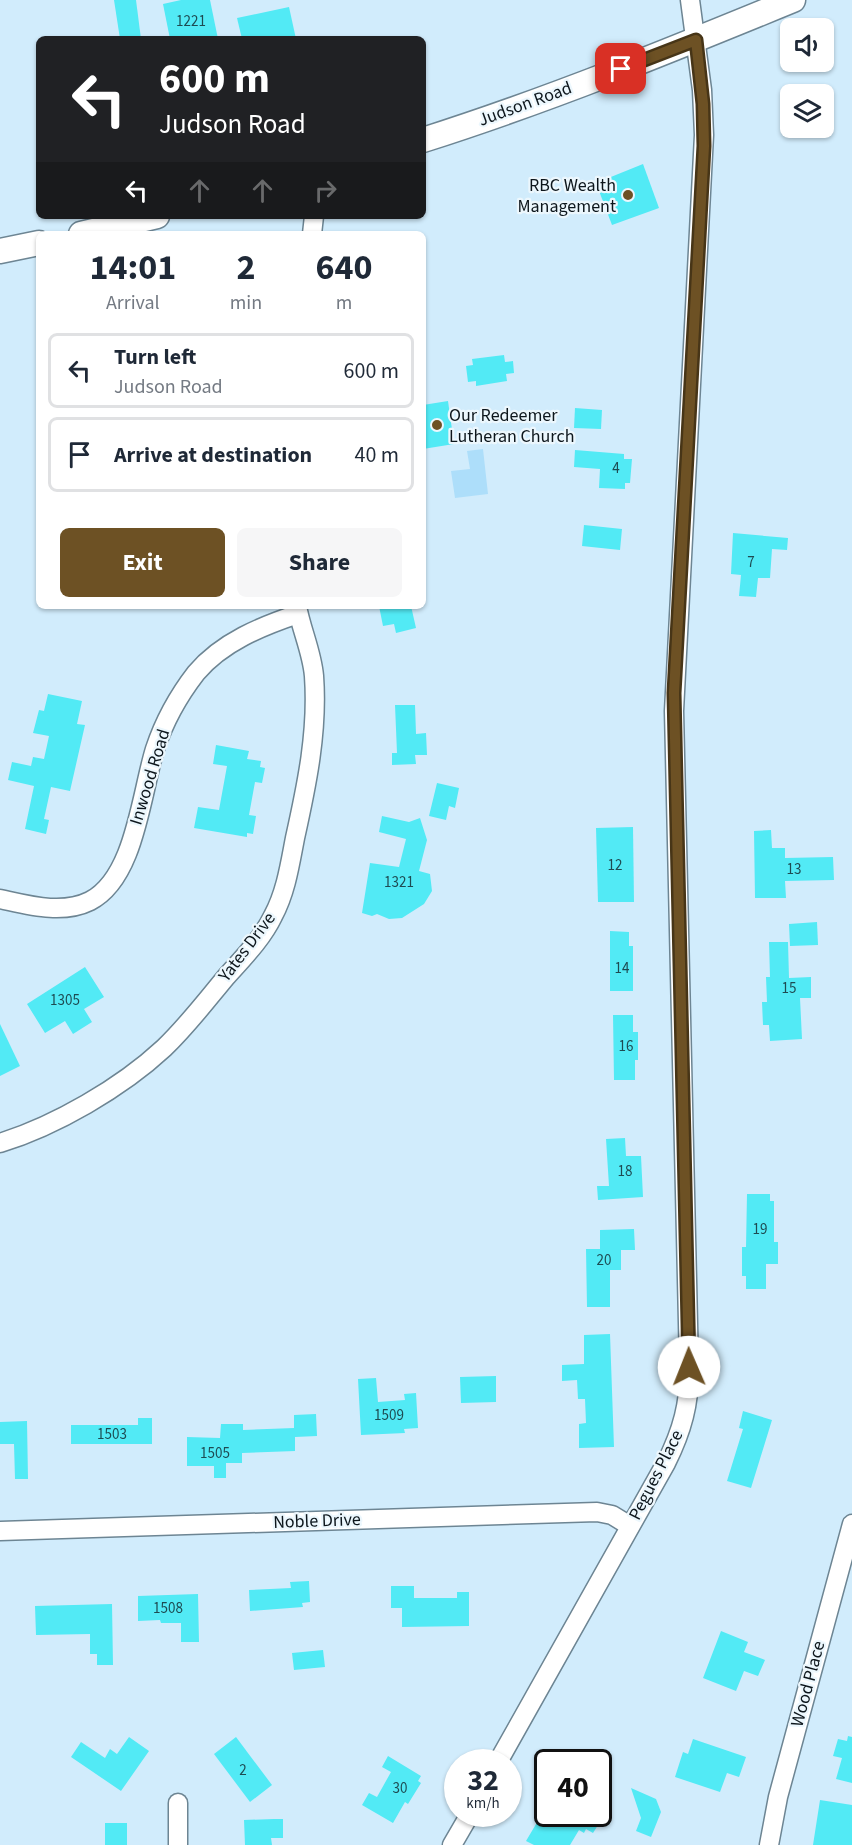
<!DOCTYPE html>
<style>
:root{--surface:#fff;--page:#f6f6f7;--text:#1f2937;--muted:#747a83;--line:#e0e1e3;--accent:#6d5124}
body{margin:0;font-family:"Source Sans 3",sans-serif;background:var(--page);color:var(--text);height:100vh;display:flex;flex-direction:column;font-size:22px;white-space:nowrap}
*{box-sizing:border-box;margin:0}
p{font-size:20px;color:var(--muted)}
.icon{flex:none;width:33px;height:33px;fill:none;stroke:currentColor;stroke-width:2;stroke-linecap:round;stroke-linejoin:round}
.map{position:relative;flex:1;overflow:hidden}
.side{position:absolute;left:36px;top:231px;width:390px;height:378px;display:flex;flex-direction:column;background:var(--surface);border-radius:9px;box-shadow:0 2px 4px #0004}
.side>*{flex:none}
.top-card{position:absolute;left:36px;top:36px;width:390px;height:183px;border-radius:9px;box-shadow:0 2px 4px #0004;background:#202124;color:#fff;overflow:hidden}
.tools{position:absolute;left:780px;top:18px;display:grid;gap:12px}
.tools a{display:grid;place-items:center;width:54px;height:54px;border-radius:9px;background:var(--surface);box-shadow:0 2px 4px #0004;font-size:30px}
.speed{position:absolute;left:444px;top:1749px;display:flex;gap:12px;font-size:30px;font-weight:700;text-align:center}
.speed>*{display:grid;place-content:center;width:78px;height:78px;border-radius:50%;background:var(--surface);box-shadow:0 2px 4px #0004;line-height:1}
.speed small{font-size:15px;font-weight:400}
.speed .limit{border:3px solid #111;border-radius:9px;background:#fff;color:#111}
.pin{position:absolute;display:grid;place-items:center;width:51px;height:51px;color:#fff;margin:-26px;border-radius:12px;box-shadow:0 3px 9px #0006}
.me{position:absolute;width:66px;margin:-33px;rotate:359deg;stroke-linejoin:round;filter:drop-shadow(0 0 4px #0008)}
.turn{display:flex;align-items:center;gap:21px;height:126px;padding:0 24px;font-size:27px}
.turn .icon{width:78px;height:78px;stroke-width:2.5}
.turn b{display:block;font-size:42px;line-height:51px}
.lanes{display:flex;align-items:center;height:57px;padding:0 24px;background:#0003;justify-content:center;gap:30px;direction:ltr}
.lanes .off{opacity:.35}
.eta{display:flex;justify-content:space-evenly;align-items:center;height:102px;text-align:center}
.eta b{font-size:36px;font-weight:700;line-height:42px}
.action{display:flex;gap:12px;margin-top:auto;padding:12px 24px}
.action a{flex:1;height:69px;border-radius:9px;background:var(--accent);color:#fff;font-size:24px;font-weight:700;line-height:69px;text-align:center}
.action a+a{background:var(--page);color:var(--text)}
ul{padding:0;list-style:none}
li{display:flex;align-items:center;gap:18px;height:75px;margin:0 12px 9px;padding:0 12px;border:3px solid var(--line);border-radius:9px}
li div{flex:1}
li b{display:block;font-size:22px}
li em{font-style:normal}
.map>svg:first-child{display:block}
.green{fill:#addefa}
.building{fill:#52eaf5}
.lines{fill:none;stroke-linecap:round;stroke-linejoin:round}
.minor-casing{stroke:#6d8593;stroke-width:21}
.major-casing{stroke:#6d8593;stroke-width:27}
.minor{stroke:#fff;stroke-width:18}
.major{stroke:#fff;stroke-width:24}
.route-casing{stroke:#473517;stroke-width:15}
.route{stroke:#6d5124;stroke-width:10}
.poi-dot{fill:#6d5124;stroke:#ecf7fd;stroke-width:2}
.labels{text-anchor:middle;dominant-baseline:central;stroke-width:4.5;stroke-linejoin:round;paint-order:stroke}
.number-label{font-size:15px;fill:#1e4b52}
.street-label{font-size:18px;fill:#0d161c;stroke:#ecf7fd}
.poi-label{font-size:18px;fill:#0d161c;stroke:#ecf7fd;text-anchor:end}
</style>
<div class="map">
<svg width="852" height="1845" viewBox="0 0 852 1845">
<rect width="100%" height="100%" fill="#d1ecfc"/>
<path class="green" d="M483 449 488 494 455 498 451 471 470 469 467 451Z"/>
<g class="building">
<path d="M114 0H136L141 39H120Z"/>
<path d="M181 0H210L218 39H170L163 4Z"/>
<path d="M289 7 296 39H242L237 18Z"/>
<path d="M643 164 659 208 612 225 596 183Z"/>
<path d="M504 355 505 362 513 361 514 373 506 374 507 381 476 386V381L468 382 466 366 473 365 472 359Z"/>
<path d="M448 401 454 444 423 449V405Z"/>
<path d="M575 408 602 410 601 429 574 428Z"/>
<path d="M575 450 624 454V459H632L630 483H625V489L599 488 600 469 574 467Z"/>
<path d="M584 525 622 529 620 550 582 546Z"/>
<path d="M733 533 788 538 787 550 772 549 770 578H758L756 597 739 596 741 575 731 574Z"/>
<path d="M379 606H411L416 628 396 633 394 624 383 626Z"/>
<path d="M48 694 82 701 77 724 85 725 70 791 51 787 44 819 49 820 46 834 25 829 34 786 8 780 12 762 31 766 33 757 44 759 49 736 33 733 39 710 44 711Z"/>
<path d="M395 705H415L416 734 426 733 427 755H415L416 764 392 765V753H397Z"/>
<path d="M216 745 249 751 247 759 261 761 260 767 265 768 262 783 255 782 249 815 256 816 253 834 247 833V837L194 828 198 807 219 810 227 766 213 764Z"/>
<path d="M437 783 459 788 455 808 449 806 446 820 429 816Z"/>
<path d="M382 816 409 822 420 818 427 840 419 871 430 874 432 891 424 904 402 918 389 919 377 914 372 916 362 913 370 863 399 867 406 839 379 832Z"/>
<path d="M633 827 634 902H598L596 828Z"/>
<path d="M771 830 772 848H785V858L833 857 834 880 785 881 786 898H755L754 831Z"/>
<path d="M817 922 818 945 790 946 789 924Z"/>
<path d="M610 931 629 932V946H633V991H610Z"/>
<path d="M769 942H788L789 978 811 977V998H800L802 1039 770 1041 769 1025H763L762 1002H767L766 977H770Z"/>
<path d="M85 967 104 997 84 1009 92 1022 73 1034 65 1021 45 1033 27 1004Z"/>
<path d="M613 1015H633V1032H638V1060H635V1080H614Z"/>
<path d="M0 1024 20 1066 0 1076Z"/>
<path d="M625 1138 626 1156H641L643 1197 598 1200 597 1186H609L606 1139Z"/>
<path d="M747 1194H770V1201H774V1242H778V1264H766V1289H746V1276H742V1247H746Z"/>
<path d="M634 1229 635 1250H621V1270H610V1307H587L586 1249H600V1230Z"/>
<path d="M610 1334 614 1447 579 1448V1424L586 1423 585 1399H578L577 1380 562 1381V1365L584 1364V1335Z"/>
<path d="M496 1376V1402L461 1403 460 1377Z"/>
<path d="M376 1378 378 1402 405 1400 404 1394 416 1393 418 1428 404 1429 405 1433 361 1435 358 1379Z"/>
<path d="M743 1411 772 1420 751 1488 727 1481 743 1429 739 1428Z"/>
<path d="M316 1414 317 1436 295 1437V1451L242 1453V1463H226V1478H214V1466H187V1437L220 1438 221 1424H243V1430L294 1428V1415Z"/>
<path d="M138 1418H152V1444H71V1425H138Z"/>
<path d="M27 1421 28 1479H15L14 1444H0V1422Z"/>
<path d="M309 1581 310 1602 302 1603 303 1607 250 1611 249 1590 291 1588 290 1582Z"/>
<path d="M391 1586H414V1598H457V1592H469V1626L402 1627V1608H391Z"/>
<path d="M198 1594 199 1642H181V1623H161L160 1620 138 1621V1596Z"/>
<path d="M112 1604 113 1665H97V1654H90V1634L36 1635 35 1606Z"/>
<path d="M721 1631 748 1642 744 1652 765 1660 758 1676 744 1671 736 1691 703 1678Z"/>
<path d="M323 1650 325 1667 294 1670 292 1653Z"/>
<path d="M848 1736 852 1737V1783L836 1779 842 1758 833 1756 838 1739 847 1741Z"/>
<path d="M129 1737 149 1751 121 1791 71 1757 81 1742 105 1758 110 1749 117 1754Z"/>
<path d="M236 1737 272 1785 250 1802 214 1754Z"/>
<path d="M693 1739 746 1757 739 1777 727 1773 720 1792 675 1777 683 1752 688 1754Z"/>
<path d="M388 1756 421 1776 418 1781 421 1783 408 1804 405 1802 393 1823 362 1805 369 1793 377 1797 391 1772 382 1767Z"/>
<path d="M631 1788 656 1799 661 1812 651 1837 636 1831 641 1818Z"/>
<path d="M820 1800 852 1805V1845H813Z"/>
<path d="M542 1814H585L600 1822 593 1833 586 1829 584 1833 579 1830 570 1845H534L526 1841Z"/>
<path d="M274 1819H283V1838H271L272 1845H245L244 1820Z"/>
<rect x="105" y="1823" width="22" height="22"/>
</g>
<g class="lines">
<defs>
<g id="minor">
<path d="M312 234 314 216"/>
<path d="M0 899C28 905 62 915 90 901 135 878 141 794 155 749 164 722 179 695 196 673 222 642 262 626 298 614"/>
<path d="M0 1143C55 1126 121 1088 164 1048 187 1026 206 1001 226 977 243 958 262 939 273 916 286 892 290 864 295 838 307 784 318 731 314 676 312 652 301 629 297 606"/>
<path d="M0 1531 597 1512 612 1515 630 1526"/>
<path d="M498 1762 666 1463C682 1431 690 1403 689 1367L674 711 704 135 702 90 690 0"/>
<path d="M178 1845V1803"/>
<path d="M452 1845 470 1814"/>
<path d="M769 1845 778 1797 852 1524"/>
</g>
<g id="major">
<path d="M423 140C549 100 671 50 793 0"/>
<path d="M81 234 157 216"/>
<path d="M0 251 39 243"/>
</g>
</defs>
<use href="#minor" class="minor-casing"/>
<use href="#major" class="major-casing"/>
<use href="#minor" class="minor"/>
<use href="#major" class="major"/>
</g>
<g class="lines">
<defs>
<path id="route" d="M621 69 696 40 703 104 704 146 674 693 689 1367"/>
</defs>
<use href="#route" class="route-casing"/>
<use href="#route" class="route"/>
</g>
<g class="poi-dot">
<circle cx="628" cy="195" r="6"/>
<circle cx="437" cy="425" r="6"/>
</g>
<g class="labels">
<g class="number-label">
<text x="191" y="21">1221</text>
<text x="616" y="468">4</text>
<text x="751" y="562">7</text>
<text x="615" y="865">12</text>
<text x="794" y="869">13</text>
<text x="399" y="882">1321</text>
<text x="622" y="968">14</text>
<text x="789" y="988">15</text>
<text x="65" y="1000">1305</text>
<text x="626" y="1046">16</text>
<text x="625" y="1171">18</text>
<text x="760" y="1229">19</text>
<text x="604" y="1260">20</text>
<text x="389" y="1415">1509</text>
<text x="112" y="1434">1503</text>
<text x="215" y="1453">1505</text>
<text x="168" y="1608">1508</text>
<text x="243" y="1770">2</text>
<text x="400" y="1788">30</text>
</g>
<g class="street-label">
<text transform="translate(525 104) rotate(-20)">Judson Road</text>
<text transform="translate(150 777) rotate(-73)">Inwood Road</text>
<text transform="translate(247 947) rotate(-53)">Yates Drive</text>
<text transform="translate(656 1475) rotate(-63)">Pegues Place</text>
<text transform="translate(317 1521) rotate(-2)">Noble Drive</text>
<text transform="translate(808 1684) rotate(-75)">Wood Place</text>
</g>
<g class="poi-label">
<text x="616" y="185">RBC Wealth<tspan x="616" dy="21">Management</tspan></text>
<text x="449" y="415" text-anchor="start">Our Redeemer<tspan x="449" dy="21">Lutheran Church</tspan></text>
</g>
</g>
</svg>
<div class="tools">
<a><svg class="icon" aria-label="sound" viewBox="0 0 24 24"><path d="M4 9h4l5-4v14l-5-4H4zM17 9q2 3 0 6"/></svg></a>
<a><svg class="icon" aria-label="layers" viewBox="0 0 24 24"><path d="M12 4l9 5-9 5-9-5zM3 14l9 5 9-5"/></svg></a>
</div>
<div class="speed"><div>32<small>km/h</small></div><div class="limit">40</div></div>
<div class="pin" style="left:621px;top:69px;background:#d93025"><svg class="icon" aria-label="arrive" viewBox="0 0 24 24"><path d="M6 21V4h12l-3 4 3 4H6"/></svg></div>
<svg class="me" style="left:689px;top:1367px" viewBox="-20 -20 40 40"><circle r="19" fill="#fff"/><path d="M0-13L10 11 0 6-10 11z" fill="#6d5124"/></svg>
<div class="top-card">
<div class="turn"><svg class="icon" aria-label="left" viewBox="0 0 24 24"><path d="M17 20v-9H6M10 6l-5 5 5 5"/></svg><div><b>600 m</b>Judson Road</div></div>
<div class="lanes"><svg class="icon" aria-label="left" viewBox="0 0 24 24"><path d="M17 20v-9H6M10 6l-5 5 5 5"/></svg><svg class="icon off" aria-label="ahead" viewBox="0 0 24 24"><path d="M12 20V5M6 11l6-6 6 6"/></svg><svg class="icon off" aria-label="ahead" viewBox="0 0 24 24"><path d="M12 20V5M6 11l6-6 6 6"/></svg><svg class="icon off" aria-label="right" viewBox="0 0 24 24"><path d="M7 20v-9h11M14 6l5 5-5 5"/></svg></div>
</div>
<section class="side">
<div class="eta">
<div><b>14:01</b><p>Arrival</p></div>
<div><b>2</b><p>min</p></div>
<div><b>640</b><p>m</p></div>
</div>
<ul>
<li><svg class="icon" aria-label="left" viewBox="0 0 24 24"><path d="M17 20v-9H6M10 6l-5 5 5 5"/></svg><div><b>Turn left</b><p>Judson Road</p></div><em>600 m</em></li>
<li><svg class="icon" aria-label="arrive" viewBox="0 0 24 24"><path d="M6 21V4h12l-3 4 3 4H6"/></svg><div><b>Arrive at destination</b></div><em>40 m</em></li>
</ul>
<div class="action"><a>Exit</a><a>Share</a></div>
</section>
</div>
